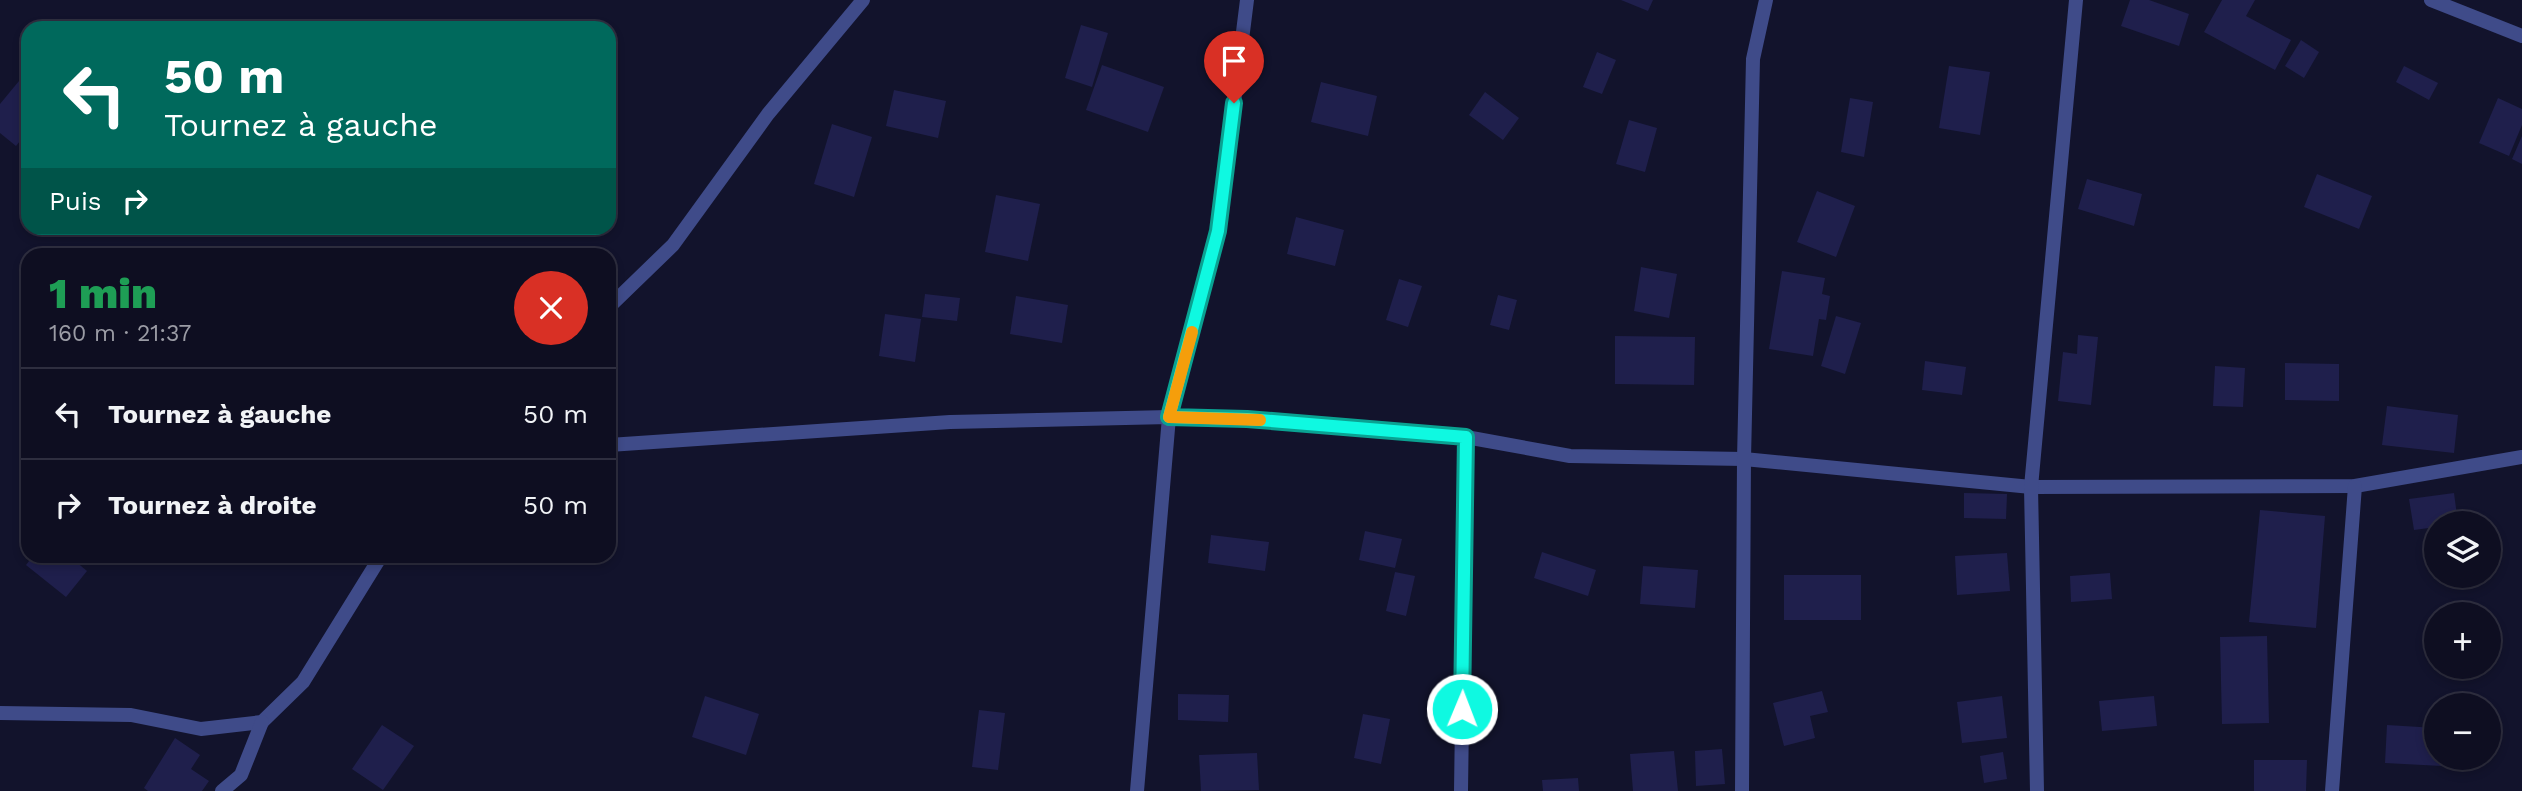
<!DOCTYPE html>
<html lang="fr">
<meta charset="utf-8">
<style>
:root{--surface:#0e0e21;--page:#1c1c2e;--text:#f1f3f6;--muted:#9b9ca5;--line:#2e2e3f}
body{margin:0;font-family:"Work Sans",sans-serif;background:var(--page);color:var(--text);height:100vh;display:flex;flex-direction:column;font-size:26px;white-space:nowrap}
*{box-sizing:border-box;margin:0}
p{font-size:23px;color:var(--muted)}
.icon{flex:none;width:38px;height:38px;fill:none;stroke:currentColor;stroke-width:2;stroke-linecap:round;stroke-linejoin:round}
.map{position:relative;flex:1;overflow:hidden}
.drawer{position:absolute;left:21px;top:248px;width:595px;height:315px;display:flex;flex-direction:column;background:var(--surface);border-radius:21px;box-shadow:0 4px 10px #0003,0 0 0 2px var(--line)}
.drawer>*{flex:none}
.banner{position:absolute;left:21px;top:21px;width:595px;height:214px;border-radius:21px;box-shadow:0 4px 10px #0003,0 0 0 2px var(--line);background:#00695c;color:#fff;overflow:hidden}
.fabs{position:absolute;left:2424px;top:511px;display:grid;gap:14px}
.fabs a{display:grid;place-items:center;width:77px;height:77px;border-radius:50%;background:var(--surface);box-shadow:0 4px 10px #0003,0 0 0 2px var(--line);font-size:35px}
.pin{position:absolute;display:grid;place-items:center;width:60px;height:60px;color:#fff;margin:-72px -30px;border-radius:50% 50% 50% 0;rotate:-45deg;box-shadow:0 0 7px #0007}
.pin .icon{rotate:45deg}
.me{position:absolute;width:77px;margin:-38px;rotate:1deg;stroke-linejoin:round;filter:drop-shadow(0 0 5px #0008)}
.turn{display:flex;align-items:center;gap:24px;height:147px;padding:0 28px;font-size:32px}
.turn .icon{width:91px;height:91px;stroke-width:2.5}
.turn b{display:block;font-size:49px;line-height:60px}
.then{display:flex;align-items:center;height:66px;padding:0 28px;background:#0003;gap:14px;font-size:26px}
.round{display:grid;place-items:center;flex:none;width:74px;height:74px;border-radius:37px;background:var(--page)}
.overview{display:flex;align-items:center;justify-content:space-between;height:119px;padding:0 28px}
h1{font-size:42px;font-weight:800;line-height:52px;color:#1e9e55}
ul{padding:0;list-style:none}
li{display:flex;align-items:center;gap:21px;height:91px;padding:0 28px;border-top:2px solid var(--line)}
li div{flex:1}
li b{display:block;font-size:26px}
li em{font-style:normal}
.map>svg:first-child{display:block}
.building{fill:#1f1f4c}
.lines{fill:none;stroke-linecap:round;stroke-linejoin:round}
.minor{stroke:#3f4b89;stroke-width:14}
.route-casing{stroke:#0aa292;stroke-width:18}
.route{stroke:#0ff9e1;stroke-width:12}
.slow{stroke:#f59e0b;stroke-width:12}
</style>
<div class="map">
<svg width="2522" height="791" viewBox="0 0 2522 791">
<rect width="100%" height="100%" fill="#12132c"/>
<g class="building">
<path d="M1621 0H1653L1648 11Z"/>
<path d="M2130 0H2149L2189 14 2179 46 2121 26Z"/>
<path d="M2222 0H2255L2246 16 2291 40 2275 70 2204 32Z"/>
<path d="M1081 25 1108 33 1092 87 1065 78Z"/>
<path d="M2301 40 2319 52 2304 78 2285 66Z"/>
<path d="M1597 52 1616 60 1602 94 1583 87Z"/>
<path d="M1102 65 1164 87 1148 132 1086 110Z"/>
<path d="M1949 66 1990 72 1980 135 1939 128Z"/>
<path d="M2404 66 2438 83 2429 100 2396 82Z"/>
<path d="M19 81 28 89V131L16 146 0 133V104Z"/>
<path d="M1321 82 1377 96 1368 136 1311 122Z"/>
<path d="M894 90 946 101 938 138 886 126Z"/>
<path d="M1485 92 1519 118 1503 140 1469 115Z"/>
<path d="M1850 98 1873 102 1864 157 1841 152Z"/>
<path d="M2498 98 2522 109V125L2509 156 2479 143Z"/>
<path d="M1629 120 1657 128 1645 172 1616 164Z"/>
<path d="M832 124 872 137 854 197 814 184Z"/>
<path d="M2522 136V164L2512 159Z"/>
<path d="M2317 174 2372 196 2359 229 2304 207Z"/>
<path d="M2087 179 2142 194 2134 226 2078 209Z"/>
<path d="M1817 191 1855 206 1836 257 1797 242Z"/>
<path d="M996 195 1040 204 1028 261 985 252Z"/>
<path d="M1296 217 1344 230 1335 266 1287 254Z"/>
<path d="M1641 267 1677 274 1669 318 1634 311Z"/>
<path d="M1782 271 1825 278 1822 294 1830 296 1826 320 1819 319 1813 356 1769 349Z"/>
<path d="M1399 279 1422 286 1408 327 1386 320Z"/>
<path d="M925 294 960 298 957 321 922 317Z"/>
<path d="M1498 295 1517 300 1509 330 1490 325Z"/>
<path d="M1016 296 1068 305 1062 343 1010 334Z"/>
<path d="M885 314 921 319 915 362 879 356Z"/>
<path d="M1836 316 1861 323 1845 374 1821 366Z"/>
<path d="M2078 335 2098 337 2091 405 2058 401 2063 352 2077 354Z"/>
<path d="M1615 336 1695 337 1694 385 1615 384Z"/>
<path d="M1925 361 1966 367 1962 395 1922 390Z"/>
<path d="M2285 363 2339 364V401L2285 400Z"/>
<path d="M2215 366 2245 368 2243 407 2213 406Z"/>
<path d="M2387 406 2458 415 2454 453 2382 445Z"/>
<path d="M1964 493 2007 494 2006 519 1964 518Z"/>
<path d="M2454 493 2458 523H2436V527L2414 530 2409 499Z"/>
<path d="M2260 510 2325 516 2316 628 2249 622Z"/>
<path d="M1365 531 1402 539 1395 568 1359 560Z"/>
<path d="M1211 535 1269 542 1265 571 1208 563Z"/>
<path d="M1542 552 1596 570 1588 596 1534 578Z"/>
<path d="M2007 553 2010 591 1957 595 1955 556Z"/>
<path d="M33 556H69L87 571 66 597 26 565Z"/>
<path d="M1643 566 1698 570 1695 608 1640 604Z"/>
<path d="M1395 572 1415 576 1406 616 1386 611Z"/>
<path d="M2110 573 2112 599 2071 602 2070 576Z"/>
<rect x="1784" y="575" width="77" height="45"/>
<path d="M2267 636 2269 723 2222 724 2220 637Z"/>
<path d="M1822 691 1828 712 1810 716 1815 738 1784 746 1773 703Z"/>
<path d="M1178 694 1229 695 1228 722 1178 720Z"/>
<path d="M705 696 759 714 746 755 692 737Z"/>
<path d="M2002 696 2007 738 1962 743 1957 702Z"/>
<path d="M2154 696 2157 726 2102 731 2099 701Z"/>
<path d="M979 710 1005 713 998 770 972 767Z"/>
<path d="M1363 714 1390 719 1381 764 1354 758Z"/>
<path d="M382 725 414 746 383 790 352 769Z"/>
<path d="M2387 725 2436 728V758H2443L2442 766 2385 763Z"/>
<path d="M175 738 200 755 191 769 209 781 202 791H148L144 788Z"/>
<path d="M1722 749 1725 784 1696 786 1695 751Z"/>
<path d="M1674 751 1678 791H1633L1630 754Z"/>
<path d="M2003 752 2007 779 1984 783 1980 756Z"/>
<path d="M1257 753 1259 790 1201 791 1199 755Z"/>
<path d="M2254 760H2307L2306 791H2254Z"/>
<path d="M1578 778 1579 791H1543L1542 780Z"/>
</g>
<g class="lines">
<g class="minor">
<path d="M2431 0 2522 36"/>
<path d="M609 307 673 245 768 114 863 0"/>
<path d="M609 445 950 422 1169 417 1247 419 1466 437 1570 456 1744 459 2031 487 2355 486 2522 457"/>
<path d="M0 713 131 715 201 729 262 722 303 682 381 556"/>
<path d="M222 791 241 775 262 722"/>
<path d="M1137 791 1169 417 1218 231 1247 0"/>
<path d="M1461 791 1466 437"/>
<path d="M1742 791 1744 459 1753 59 1766 0"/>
<path d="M2037 791 2031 487 2076 0"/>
<path d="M2332 791 2355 486"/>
</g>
</g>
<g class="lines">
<defs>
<path id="route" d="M1234 103 1218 231 1169 417 1247 419 1466 437 1462 709"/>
</defs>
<use href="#route" class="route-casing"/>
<use href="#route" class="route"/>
<path class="slow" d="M1192 332 1169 417 1260 420"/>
</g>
</svg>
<div class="fabs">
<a><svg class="icon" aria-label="layers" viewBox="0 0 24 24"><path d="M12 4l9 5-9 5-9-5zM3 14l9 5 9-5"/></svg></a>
<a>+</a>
<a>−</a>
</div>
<div class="pin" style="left:1234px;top:103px;background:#d93025"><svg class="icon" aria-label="arrive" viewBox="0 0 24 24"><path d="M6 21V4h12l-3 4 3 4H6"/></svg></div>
<svg class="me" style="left:1462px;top:709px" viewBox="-20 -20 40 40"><circle r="17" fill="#0ff9e1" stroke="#fff" stroke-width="3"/><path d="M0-11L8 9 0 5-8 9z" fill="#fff"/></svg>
<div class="banner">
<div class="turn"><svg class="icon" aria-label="left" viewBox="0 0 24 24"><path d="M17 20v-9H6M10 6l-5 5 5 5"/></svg><div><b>50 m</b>Tournez à gauche</div></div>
<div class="then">Puis<svg class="icon" aria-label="right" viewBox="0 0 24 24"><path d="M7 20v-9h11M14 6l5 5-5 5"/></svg></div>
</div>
<section class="drawer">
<div class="overview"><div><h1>1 min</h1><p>160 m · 21:37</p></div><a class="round" style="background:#d93025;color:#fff"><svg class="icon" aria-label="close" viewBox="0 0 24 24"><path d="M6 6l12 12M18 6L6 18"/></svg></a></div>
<ul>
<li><svg class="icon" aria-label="left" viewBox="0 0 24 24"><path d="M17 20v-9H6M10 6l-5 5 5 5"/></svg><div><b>Tournez à gauche</b></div><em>50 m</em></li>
<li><svg class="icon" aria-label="right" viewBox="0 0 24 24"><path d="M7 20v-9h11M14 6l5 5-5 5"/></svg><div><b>Tournez à droite</b></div><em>50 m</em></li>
</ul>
</section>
</div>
